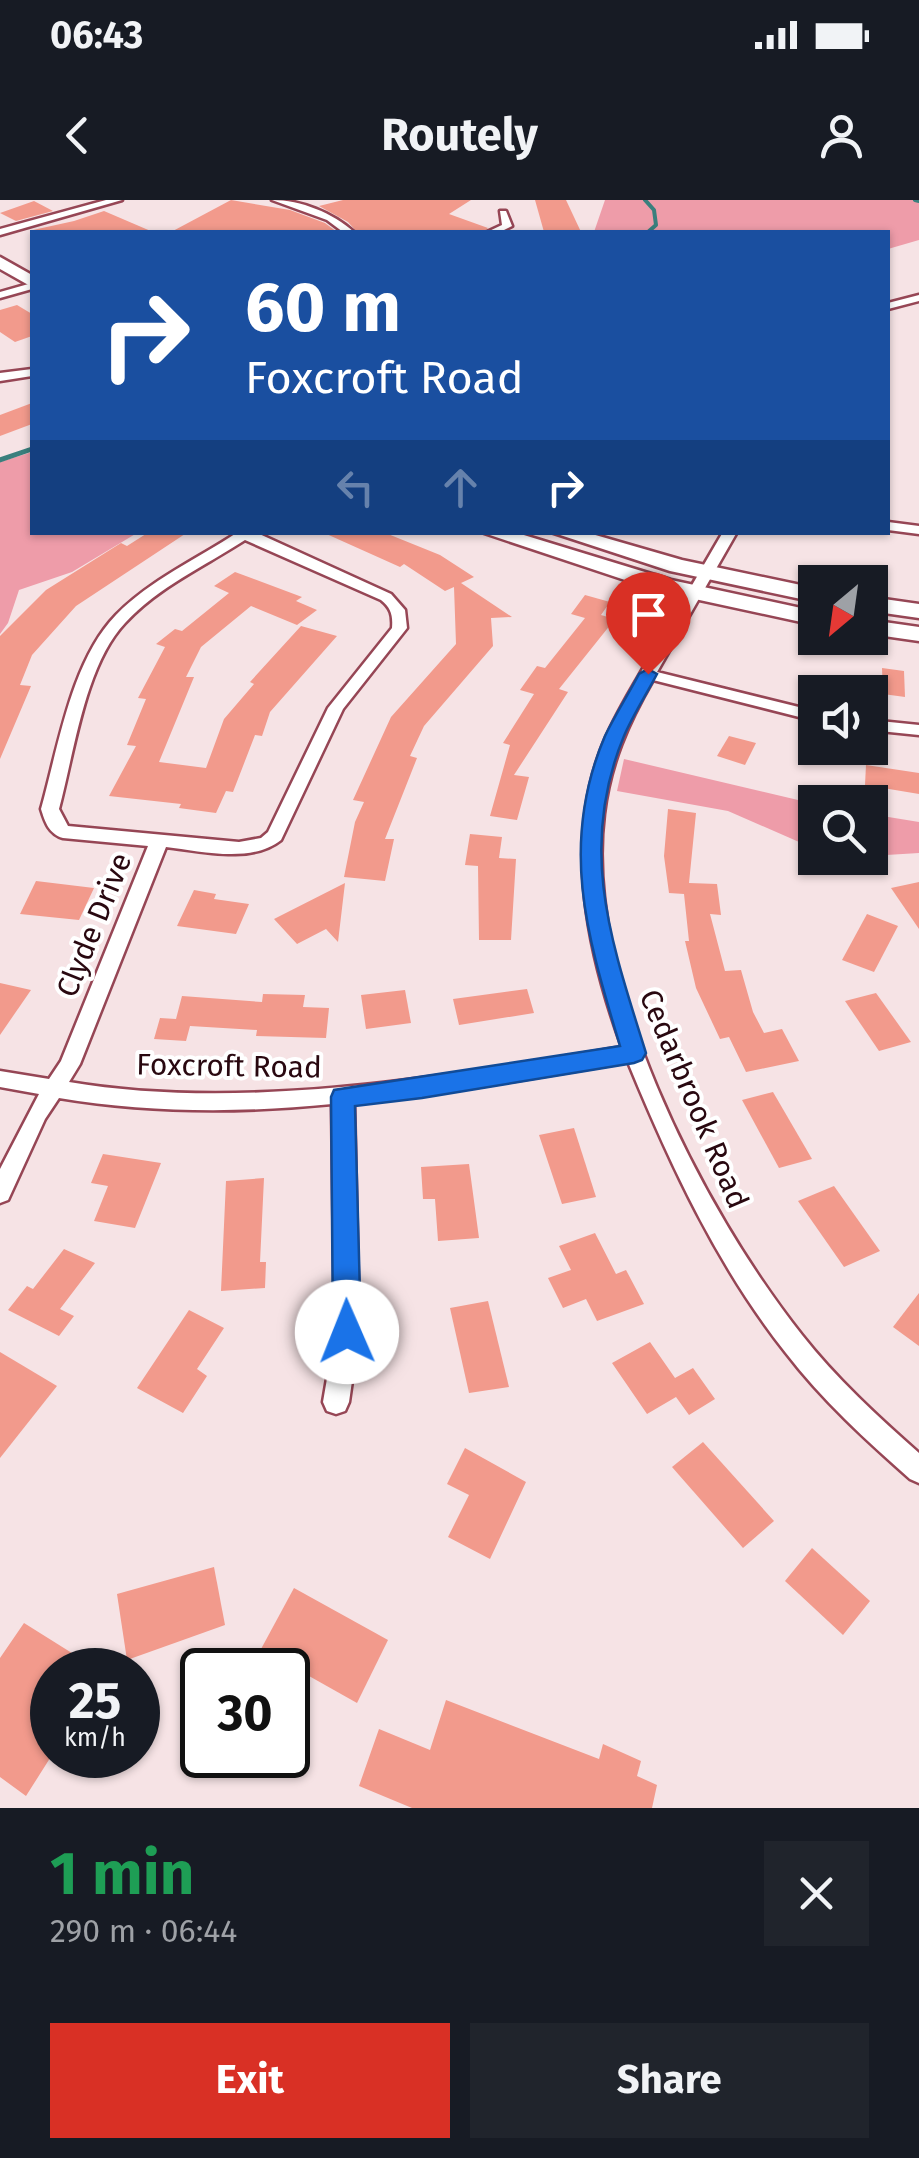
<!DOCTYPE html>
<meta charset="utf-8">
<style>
:root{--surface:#171b24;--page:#20242c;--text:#f1f3f6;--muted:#9ea1a6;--accent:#d93025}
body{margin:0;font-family:"Fira Sans",sans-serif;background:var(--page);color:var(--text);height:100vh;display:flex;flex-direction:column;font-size:38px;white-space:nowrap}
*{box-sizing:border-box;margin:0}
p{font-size:32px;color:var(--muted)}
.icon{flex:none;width:55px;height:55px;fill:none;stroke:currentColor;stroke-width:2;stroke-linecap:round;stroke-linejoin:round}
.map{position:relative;height:1608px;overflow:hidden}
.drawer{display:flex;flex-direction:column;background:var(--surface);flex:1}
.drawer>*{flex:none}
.guide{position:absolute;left:30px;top:30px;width:860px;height:305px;border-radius:0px;box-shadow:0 2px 8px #0004;background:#1a4fa0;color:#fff;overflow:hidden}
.needle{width:65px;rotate:209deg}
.tools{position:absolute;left:798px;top:365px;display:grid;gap:20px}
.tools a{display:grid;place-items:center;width:90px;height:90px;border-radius:0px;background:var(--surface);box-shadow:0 2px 8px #0004;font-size:50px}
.speed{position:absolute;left:30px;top:1448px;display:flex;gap:20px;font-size:50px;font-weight:700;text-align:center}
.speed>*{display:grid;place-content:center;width:130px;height:130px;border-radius:50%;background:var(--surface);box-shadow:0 2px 8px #0004;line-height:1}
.speed small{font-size:25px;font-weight:400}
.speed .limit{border:5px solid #111;border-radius:15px;background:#fff;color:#111}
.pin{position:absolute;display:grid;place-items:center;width:85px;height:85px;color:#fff;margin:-102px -42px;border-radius:50% 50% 50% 0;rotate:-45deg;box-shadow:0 0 10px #0007}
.pin .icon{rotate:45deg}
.me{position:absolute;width:110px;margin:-55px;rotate:359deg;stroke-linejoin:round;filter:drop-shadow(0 0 8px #0008)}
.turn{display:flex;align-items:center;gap:35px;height:210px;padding:0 50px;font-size:45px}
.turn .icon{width:130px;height:130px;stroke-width:2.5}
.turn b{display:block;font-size:70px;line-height:85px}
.lanes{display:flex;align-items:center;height:95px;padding:0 50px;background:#0003;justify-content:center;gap:50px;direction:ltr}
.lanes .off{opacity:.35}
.round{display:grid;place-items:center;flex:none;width:105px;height:105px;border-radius:0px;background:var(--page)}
.headline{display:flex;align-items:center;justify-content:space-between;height:170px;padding:0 50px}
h1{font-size:60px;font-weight:700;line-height:75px;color:#1e9e55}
.primary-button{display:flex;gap:20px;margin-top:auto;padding:20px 50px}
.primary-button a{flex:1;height:115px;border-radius:0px;background:var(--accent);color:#fff;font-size:40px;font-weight:700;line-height:115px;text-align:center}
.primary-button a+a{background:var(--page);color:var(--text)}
.status{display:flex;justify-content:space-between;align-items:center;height:70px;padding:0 50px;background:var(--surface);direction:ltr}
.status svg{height:28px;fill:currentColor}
header{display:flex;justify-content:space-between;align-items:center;height:130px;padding:0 50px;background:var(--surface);font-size:45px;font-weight:700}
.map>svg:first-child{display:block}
.green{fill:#ee9ca9}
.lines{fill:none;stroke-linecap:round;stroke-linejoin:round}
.stream-far1{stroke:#3a7f7d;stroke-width:4}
.stream{stroke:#3a7f7d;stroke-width:5}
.building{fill:#f29a8c}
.street-casing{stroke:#964655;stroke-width:5}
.secondary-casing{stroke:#964655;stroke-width:5}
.street{fill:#fff;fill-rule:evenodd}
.secondary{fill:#fff;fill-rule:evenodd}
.route{fill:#1a73e8;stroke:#114b97;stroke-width:2.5}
.labels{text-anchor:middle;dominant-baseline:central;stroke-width:8;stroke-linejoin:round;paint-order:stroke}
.street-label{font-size:30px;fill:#290810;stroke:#fff}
</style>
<div class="status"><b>06:43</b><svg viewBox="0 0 49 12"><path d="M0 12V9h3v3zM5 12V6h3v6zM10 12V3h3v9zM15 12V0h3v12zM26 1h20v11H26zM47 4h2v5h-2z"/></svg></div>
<header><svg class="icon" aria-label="back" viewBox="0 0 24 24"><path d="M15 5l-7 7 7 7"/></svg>Routely<svg class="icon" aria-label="person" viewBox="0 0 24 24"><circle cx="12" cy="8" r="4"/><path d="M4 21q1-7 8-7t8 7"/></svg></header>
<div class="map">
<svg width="919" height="1608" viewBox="0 0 919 1608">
<rect width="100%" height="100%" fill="#f6e3e5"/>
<g class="green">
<path d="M605 0H919V40L888 49V32H594Z"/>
<path d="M32 252V332L137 333 72 372 19 390 8 423 0 434V262Z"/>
<path d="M624 559 815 604V649L728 611 617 591Z"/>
<path d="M870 614 919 622V653L870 656Z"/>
</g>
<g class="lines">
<g class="stream-far1">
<path d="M645 0 654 10 656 25 648 32"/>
<path d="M915 0 919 1"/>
</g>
<path class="stream" d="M0 260 32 249"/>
</g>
<g class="building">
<path d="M231 0 290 10 325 23 337 32H171Z"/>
<path d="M343 0H471L449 14 488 28 484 32H357L348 22 319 6Z"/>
<path d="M535 0H566L581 32H544Z"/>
<path d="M34 1 53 11 16 21 0 13Z"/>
<path d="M104 11 153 32 33 30 74 21Z"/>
<path d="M17 105 32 114V136L15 142 0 132V110Z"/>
<path d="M32 203V224L0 236V215Z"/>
<path d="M149 332H188L76 406 32 455 20 485 31 486 0 559V436L46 390 121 343 127 346Z"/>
<path d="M322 332H383L440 355 474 377 461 383 512 417 491 418 493 446 424 526 410 556 417 558 385 639H394L385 681 344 677 355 622 364 602 353 600 391 517 456 444 454 387 445 391 404 364 400 367Z"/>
<path d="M235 372 302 397 296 401 317 410 297 425 251 406 201 447 186 477H194L159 562 206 568 224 519 254 484 250 482 301 426 337 436 270 512 262 536 255 535 233 592 226 591 216 613 179 608 181 604 109 596 136 546 127 545 146 499 138 498 165 447 156 444 175 429 182 431 229 393 214 386Z"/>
<path d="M585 395 610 402 601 415 615 419 559 489 568 492 514 575 529 577 517 620 490 616 510 545 503 543 534 494 520 490 537 466 545 468 585 418 571 414Z"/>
<path d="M882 468 904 471 905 497 883 494Z"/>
<path d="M729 536 756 543 745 565 717 556Z"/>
<path d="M866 565 919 573V594L865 585Z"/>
<path d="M668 609 696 613 689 683 717 684 721 715 710 714 725 771 741 770 753 812 764 833 782 829 799 861 746 872 729 837 720 839 696 788 685 741H689L684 694 669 693 664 656Z"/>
<path d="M470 634 502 637 499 658 516 659 511 740H479L478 666 465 665Z"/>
<path d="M36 681 94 688 79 720 20 714Z"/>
<path d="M919 682V729L891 688Z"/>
<path d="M345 683 338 742 326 729 297 744 274 719Z"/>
<path d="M194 690 216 694 214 699 249 704 236 734 177 726Z"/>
<path d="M867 714 898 726 874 772 842 760Z"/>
<path d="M0 783 31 790 0 835Z"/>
<path d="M527 789 534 813 459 825 453 799Z"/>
<path d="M405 790 411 823 366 829 361 795Z"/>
<path d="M876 793 911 842 879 851 845 801Z"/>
<path d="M263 794 305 795 303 807 329 808 326 838 256 836 257 830 190 826 186 841 154 839 160 818 176 819 182 796 262 802Z"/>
<path d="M773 892 812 959 779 968 742 900Z"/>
<path d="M574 928 596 997 562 1004 539 935Z"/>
<path d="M103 954 161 963 135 1028 94 1021 108 986 91 983Z"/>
<path d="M469 964 479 1038 438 1041 435 999H423L421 967Z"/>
<path d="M264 978 260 1062H266L265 1088 221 1091 226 981Z"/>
<path d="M834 986 880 1051 844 1067 798 1001Z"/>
<path d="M595 1033 616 1074 626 1070 644 1104 597 1121 586 1099 563 1108 548 1078 571 1070 559 1046Z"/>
<path d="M64 1049 95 1063 60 1109 74 1116 59 1136 8 1110 27 1086 33 1089Z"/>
<path d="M919 1093V1146L893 1127Z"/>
<path d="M488 1101 509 1187 469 1193 450 1108Z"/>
<path d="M189 1110 224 1128 197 1169 207 1176 183 1213 137 1188Z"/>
<path d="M650 1142 675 1178 693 1168 715 1199 689 1215 676 1197 647 1214 612 1163Z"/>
<path d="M0 1152 57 1186 0 1258Z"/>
<path d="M703 1242 774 1321 743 1348 672 1267Z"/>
<path d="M465 1248 526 1282 490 1359 448 1337 469 1295 447 1284Z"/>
<path d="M812 1348 870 1401 843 1435 785 1381Z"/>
<path d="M214 1367 225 1425 127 1460 117 1394Z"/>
<path d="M294 1388 388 1440 357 1503 261 1449Z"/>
<path d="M24 1423 99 1470H52V1555L26 1596 0 1577V1458Z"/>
<path d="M446 1500 599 1559 603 1544 641 1561 637 1576 657 1585 652 1608H412L359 1586 379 1529 430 1550Z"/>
</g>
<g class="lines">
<defs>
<g id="street">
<path d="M106 0H122L0 35V29Z"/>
<path d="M272 0C301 0 333 13 354 32H343L327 20Z"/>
<path d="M500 11H506L512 26 500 32H487L502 25Z"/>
<path d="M32 83V89L0 98V92Z"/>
<path d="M919 95V101L888 109V103Z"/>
<path d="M32 169V176L0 181V173Z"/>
<path d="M888 322 919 326V334L888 330Z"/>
<path d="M238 332H255L391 394 405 410 407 428 343 509 281 640C251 664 201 651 166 647L80 864 69 882C246 912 447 876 622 847 588 753 564 644 602 547 613 518 630 492 645 465 671 421 697 377 723 332H737L657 472 815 511V521L653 480C628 523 610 564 604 614 583 778 702 1009 802 1135 836 1178 877 1216 919 1253V1283L910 1279C866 1240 822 1200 786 1153 717 1066 670 964 628 862L477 887 354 902 359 1132 349 1202 345 1211 336 1214 327 1211 323 1202 335 1132 332 904C243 913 148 913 59 898L45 919 8 1000 0 1003V969L39 894 0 887V871L49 879 61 861 148 646 63 638C49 634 45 622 41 609 58 549 71 461 116 415 150 380 197 359 238 332ZM245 340 381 400C391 408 393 415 392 428L328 508 268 632 261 638 239 642 68 626 59 609C74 553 85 465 125 423 158 387 205 366 245 340Z"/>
<path d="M870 520 919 525V535L870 530Z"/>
</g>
<g id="secondary">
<path d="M0 57 32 75V87L0 69Z"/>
<path d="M481 332H514L671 380 815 411V425L658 391Z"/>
<path d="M551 332H585L682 360 815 388V402L670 371Z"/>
<path d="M870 397 919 404V418L870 411Z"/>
<path d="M870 420 919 427V441L870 434Z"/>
</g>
</defs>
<use href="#street" class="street-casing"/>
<use href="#secondary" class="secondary-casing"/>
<use href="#street" class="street"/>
<use href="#secondary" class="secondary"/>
</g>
<path class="route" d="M648 469 657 474C646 495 633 515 624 536 577 649 612 744 646 853L642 860 634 863 422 898 355 906 361 1132 357 1141 347 1145 337 1141 333 1132 331 897 334 890 620 846C588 739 558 646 605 536 615 515 628 495 639 474Z"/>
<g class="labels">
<g class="street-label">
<text transform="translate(94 725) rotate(-68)">Clyde Drive</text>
<text transform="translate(229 866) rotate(1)">Foxcroft Road</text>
<text transform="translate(694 899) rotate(67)">Cedarbrook Road</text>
</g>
</g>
</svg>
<div class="tools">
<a><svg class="needle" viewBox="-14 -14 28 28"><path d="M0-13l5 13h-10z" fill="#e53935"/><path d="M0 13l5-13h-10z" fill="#9ea1a6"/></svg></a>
<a><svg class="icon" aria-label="sound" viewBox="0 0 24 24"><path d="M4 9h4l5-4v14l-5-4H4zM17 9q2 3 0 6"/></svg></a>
<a><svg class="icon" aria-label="search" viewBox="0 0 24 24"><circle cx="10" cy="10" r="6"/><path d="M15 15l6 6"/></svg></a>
</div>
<div class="speed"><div>25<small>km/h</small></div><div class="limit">30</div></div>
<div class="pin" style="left:648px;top:474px;background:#d93025"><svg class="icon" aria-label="arrive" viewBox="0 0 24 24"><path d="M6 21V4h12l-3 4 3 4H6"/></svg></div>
<svg class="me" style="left:347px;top:1132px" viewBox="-20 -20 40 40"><circle r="19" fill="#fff"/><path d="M0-13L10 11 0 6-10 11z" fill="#1a73e8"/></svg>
<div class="guide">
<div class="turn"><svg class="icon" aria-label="right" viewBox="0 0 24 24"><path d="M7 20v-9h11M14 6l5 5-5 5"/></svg><div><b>60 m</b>Foxcroft Road</div></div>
<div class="lanes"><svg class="icon off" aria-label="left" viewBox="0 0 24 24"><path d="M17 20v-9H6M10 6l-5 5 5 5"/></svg><svg class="icon off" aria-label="ahead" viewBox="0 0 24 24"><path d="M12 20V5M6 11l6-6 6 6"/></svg><svg class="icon" aria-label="right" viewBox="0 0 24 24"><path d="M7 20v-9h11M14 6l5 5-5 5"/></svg></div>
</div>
</div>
<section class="drawer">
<div class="headline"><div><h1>1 min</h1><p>290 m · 06:44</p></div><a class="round"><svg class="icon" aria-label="close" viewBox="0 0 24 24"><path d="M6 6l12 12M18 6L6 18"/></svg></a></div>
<div class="primary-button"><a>Exit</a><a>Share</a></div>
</section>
